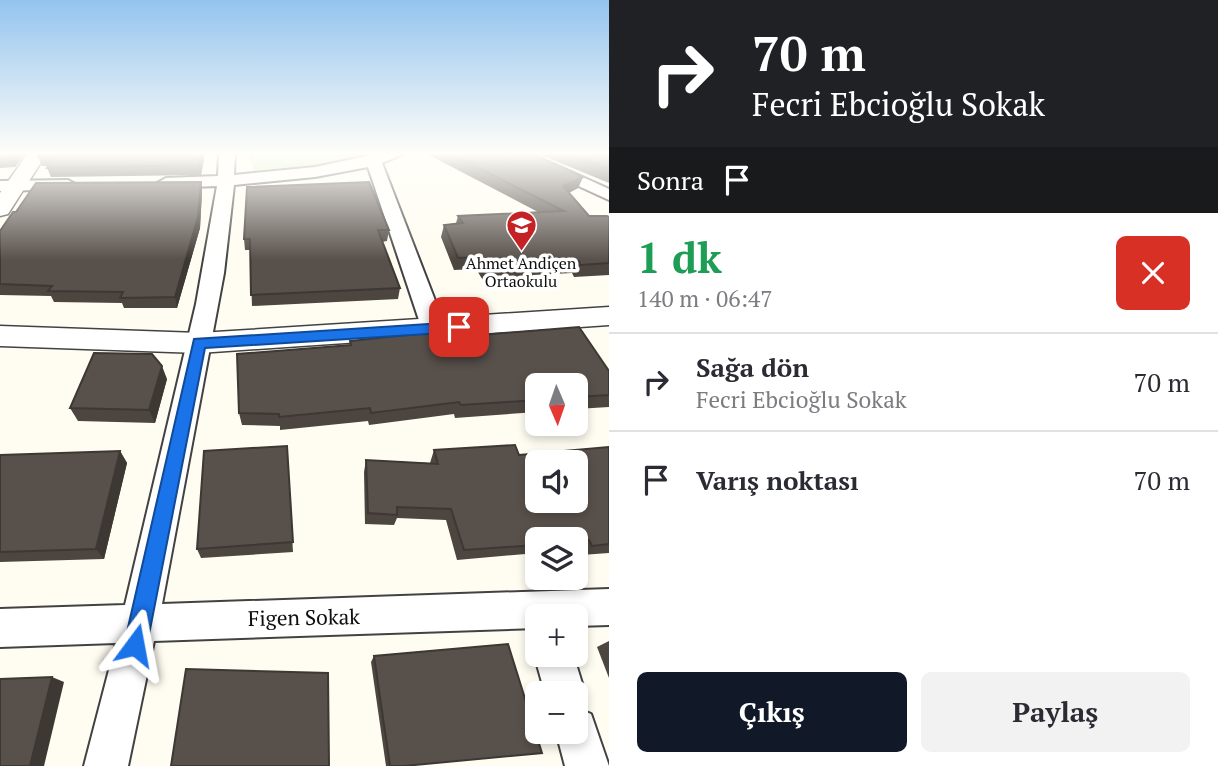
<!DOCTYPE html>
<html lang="tr">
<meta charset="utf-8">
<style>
:root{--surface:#fff;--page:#f2f2f3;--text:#2b2b33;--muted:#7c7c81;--line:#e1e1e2;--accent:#111827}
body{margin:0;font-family:"PT Serif",serif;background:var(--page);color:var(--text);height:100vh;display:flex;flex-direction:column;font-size:26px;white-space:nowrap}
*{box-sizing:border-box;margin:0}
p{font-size:23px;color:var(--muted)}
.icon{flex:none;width:38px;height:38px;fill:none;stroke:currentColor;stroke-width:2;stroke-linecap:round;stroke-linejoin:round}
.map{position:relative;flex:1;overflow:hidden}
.side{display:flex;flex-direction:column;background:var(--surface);width:609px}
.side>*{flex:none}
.banner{background:#202124;color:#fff;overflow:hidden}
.needle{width:46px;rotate:178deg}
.buttons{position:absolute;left:525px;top:373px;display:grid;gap:14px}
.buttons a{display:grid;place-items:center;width:63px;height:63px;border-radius:10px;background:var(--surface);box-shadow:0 4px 10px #0003;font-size:35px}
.pin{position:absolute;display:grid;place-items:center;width:60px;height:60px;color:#fff;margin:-30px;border-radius:14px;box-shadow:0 4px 10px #0006}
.me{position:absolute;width:77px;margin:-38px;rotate:13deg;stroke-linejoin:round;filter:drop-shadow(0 0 5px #0008)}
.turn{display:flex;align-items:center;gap:24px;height:147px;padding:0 28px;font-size:32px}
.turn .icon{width:91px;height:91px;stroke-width:2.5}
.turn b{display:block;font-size:49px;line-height:60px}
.then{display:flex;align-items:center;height:66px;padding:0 28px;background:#0003;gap:14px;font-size:26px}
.round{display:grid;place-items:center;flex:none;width:74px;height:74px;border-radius:10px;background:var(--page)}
.headline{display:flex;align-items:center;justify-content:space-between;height:119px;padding:0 28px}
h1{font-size:42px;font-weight:800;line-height:52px;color:#1e9e55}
.primary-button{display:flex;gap:14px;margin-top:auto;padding:14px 28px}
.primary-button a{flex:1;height:80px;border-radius:10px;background:var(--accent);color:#fff;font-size:28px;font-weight:800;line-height:80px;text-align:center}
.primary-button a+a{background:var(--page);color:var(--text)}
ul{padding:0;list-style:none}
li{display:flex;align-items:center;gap:21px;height:98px;padding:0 28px;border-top:2px solid var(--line)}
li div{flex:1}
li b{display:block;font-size:26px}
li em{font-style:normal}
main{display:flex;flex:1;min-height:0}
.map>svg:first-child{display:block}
.green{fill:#d2ebb9}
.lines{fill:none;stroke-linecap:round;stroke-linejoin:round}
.minor-casing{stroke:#424242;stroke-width:4}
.tertiary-casing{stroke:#424242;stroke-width:3}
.minor{fill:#fff;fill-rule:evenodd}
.tertiary{fill:#fff;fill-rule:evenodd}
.wall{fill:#4c4540}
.shaded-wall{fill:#3e3834}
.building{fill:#58504b;stroke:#3e3834;stroke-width:2;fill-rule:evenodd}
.route{fill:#1a73e8;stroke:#114b97;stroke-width:2}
.labels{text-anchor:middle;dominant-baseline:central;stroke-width:7;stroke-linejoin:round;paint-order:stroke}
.far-poi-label{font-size:16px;fill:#0f0f0f;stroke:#fff}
.near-street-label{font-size:21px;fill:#0f0f0f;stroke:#fff}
</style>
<main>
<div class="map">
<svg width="609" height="766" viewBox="0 0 609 766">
<rect width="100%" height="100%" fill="#fffdf1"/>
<path class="green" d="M248 153H375L350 162 254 171Z"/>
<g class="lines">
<defs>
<g id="minor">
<path d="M219 153H235L234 175 315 167 381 153H406L382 163 446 329 442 335H426L422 329 368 167 315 177 234 185 224 273 162 604 609 589V625L576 626V616H537V628L154 641 128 766H84L116 643 0 647V609L125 605 196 304 217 186 166 188 157 183 166 178 218 176Z"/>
<path d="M507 153H529L609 189V200Z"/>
<path d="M68 180 77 185 74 189 0 191V181Z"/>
<path d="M537 645V654H573L585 693 577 708 591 714 609 766H565L556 732H576V693H545L534 654Z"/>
</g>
<g id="tertiary">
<path d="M28 153H47L8 214 0 216V193Z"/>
<path d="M609 307V325L199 353 0 346V326L199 333Z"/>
</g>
</defs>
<use href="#minor" class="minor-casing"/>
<use href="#tertiary" class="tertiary-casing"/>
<use href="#minor" class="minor"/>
<use href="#tertiary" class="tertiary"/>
</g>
<g class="wall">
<path d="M0 153H26L15 167 0 168Z"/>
<path d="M205 153 201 175 51 177 47 168 48 166H42L38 157Z"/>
<path d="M427 153H530L583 177 578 188 569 193 589 216 609 217V275L574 277 572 273 533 275 531 279 484 282 476 269 454 270 441 237 444 225 456 223 458 216 538 212 427 154Z"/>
<path d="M536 153H609V183Z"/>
<path d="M201 182 202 192 200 228 177 308H124L122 303 54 302 51 296 0 295V231Z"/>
<path d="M389 230 387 241 382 242 400 288 398 299 252 306 250 250H245L244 239Z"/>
<path d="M479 335 609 371V407L576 409V385H537V412L455 418 454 414 369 425 368 421 280 430V426L242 425 239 413 350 345V341Z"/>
<path d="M167 379 155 423 78 421 70 408Z"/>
<path d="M287 446 293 552 201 558 197 549Z"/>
<path d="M609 447V553L581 555 578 550H576V539H537V553L457 560 446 520 397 518 394 525 365 524 364 472 366 460 430 463 434 450 519 455Z"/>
<path d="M120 451 127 463 104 559 0 562V455Z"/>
<path d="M609 641V678L597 647Z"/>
<path d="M374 656 409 766H386L371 662Z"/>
</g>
<g class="shaded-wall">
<path d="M14 153H26L15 167 10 158Z"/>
<path d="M202 153H205L201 175 199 165Z"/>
<path d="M583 177 578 188 558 198 563 186Z"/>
<path d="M201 182 202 192 200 228 177 308 175 297Z"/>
<path d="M162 366 167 379 155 423 149 410Z"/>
<path d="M120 451 127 463 104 559 96 549Z"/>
<path d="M52 677 64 682 44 766H30Z"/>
</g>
<g class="building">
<path d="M0 153H14L10 158H0Z"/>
<path d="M40 153H202L199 165 47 168 54 156 38 157Z"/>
<path d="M449 153H530L583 177 563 186 589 216H607L609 217V263L580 265 579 261 535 263 537 267 488 269 480 257 458 258 444 225 463 223 458 216 564 211Z"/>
<path d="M569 153H609V169Z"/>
<path d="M201 182 198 217 175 297 120 298 123 292 48 291 52 286 0 284V231L13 212H16L36 183Z"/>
<path d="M369 182 389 230H378L400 288 251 295 250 239H244L247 187Z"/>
<path d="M579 327 609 371V395L576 397V385H537V400L461 405 459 402 371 413 370 408 279 417V414L239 413 237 354 351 345 350 341 424 333 477 329 479 335Z"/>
<path d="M94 353 152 354 162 366 149 410 70 408Z"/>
<path d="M515 445 519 455 609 447V544L592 546 589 540 576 542V539H537V545L464 550 451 509 397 507V515L368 513 366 460 438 464 434 450ZM537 462H576V500H537Z"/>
<path d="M287 446 293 542 197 549 204 451Z"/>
<path d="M120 451 96 549 0 552V455Z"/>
<path d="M508 644 542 753 404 766H390L374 656Z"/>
<path d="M186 669 328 673 329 766H171Z"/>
<path d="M52 677 30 766H0V679Z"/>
</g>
<linearGradient id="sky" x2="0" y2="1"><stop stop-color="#93c4ee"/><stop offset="0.59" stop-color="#fffef9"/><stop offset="1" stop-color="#fffef9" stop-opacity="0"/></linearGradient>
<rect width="609" height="260" fill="url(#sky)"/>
<path class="route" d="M459 322 466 327 459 332 205 348 147 645 144 653 135 657 127 653 124 645 194 339Z"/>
<defs>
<symbol id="school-pin" viewBox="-11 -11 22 30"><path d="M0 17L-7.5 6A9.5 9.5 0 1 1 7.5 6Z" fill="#c42225" stroke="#fff"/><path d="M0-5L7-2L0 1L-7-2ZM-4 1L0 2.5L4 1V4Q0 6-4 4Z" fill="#fff"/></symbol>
</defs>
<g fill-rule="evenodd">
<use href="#school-pin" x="504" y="208" width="35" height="47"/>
</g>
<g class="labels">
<g class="far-poi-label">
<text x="521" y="263">Ahmet Andiçen<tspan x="521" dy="18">Ortaokulu</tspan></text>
</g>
<g class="near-street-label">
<text transform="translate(304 617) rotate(-1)">Figen Sokak</text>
</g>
</g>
</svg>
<div class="buttons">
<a><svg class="needle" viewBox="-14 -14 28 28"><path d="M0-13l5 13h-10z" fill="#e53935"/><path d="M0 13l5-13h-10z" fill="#7c7c81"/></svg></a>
<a><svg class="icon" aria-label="sound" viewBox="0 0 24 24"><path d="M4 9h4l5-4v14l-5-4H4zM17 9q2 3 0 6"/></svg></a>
<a><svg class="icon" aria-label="layers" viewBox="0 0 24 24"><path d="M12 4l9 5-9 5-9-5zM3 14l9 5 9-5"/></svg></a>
<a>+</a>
<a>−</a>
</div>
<div class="pin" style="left:459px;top:327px;background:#d93025"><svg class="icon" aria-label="arrive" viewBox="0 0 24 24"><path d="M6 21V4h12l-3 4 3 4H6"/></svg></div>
<svg class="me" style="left:135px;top:645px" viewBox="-20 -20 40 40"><path d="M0-17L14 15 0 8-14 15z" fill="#1a73e8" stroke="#fff" stroke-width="4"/></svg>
</div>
<section class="side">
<div class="banner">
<div class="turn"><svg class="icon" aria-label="right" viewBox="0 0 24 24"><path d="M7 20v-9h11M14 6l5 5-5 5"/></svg><div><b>70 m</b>Fecri Ebcioğlu Sokak</div></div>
<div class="then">Sonra<svg class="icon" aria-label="arrive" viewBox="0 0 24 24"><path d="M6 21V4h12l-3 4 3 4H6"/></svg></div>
</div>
<div class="headline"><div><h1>1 dk</h1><p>140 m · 06:47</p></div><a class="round" style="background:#d93025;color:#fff"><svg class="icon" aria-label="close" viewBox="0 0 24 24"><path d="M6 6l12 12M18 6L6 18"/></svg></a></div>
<ul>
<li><svg class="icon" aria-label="right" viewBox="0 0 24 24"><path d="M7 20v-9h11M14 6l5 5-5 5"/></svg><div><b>Sağa dön</b><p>Fecri Ebcioğlu Sokak</p></div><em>70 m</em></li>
<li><svg class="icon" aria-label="arrive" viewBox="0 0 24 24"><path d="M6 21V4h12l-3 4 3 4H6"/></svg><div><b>Varış noktası</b></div><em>70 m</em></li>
</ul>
<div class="primary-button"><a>Çıkış</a><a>Paylaş</a></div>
</section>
</main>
